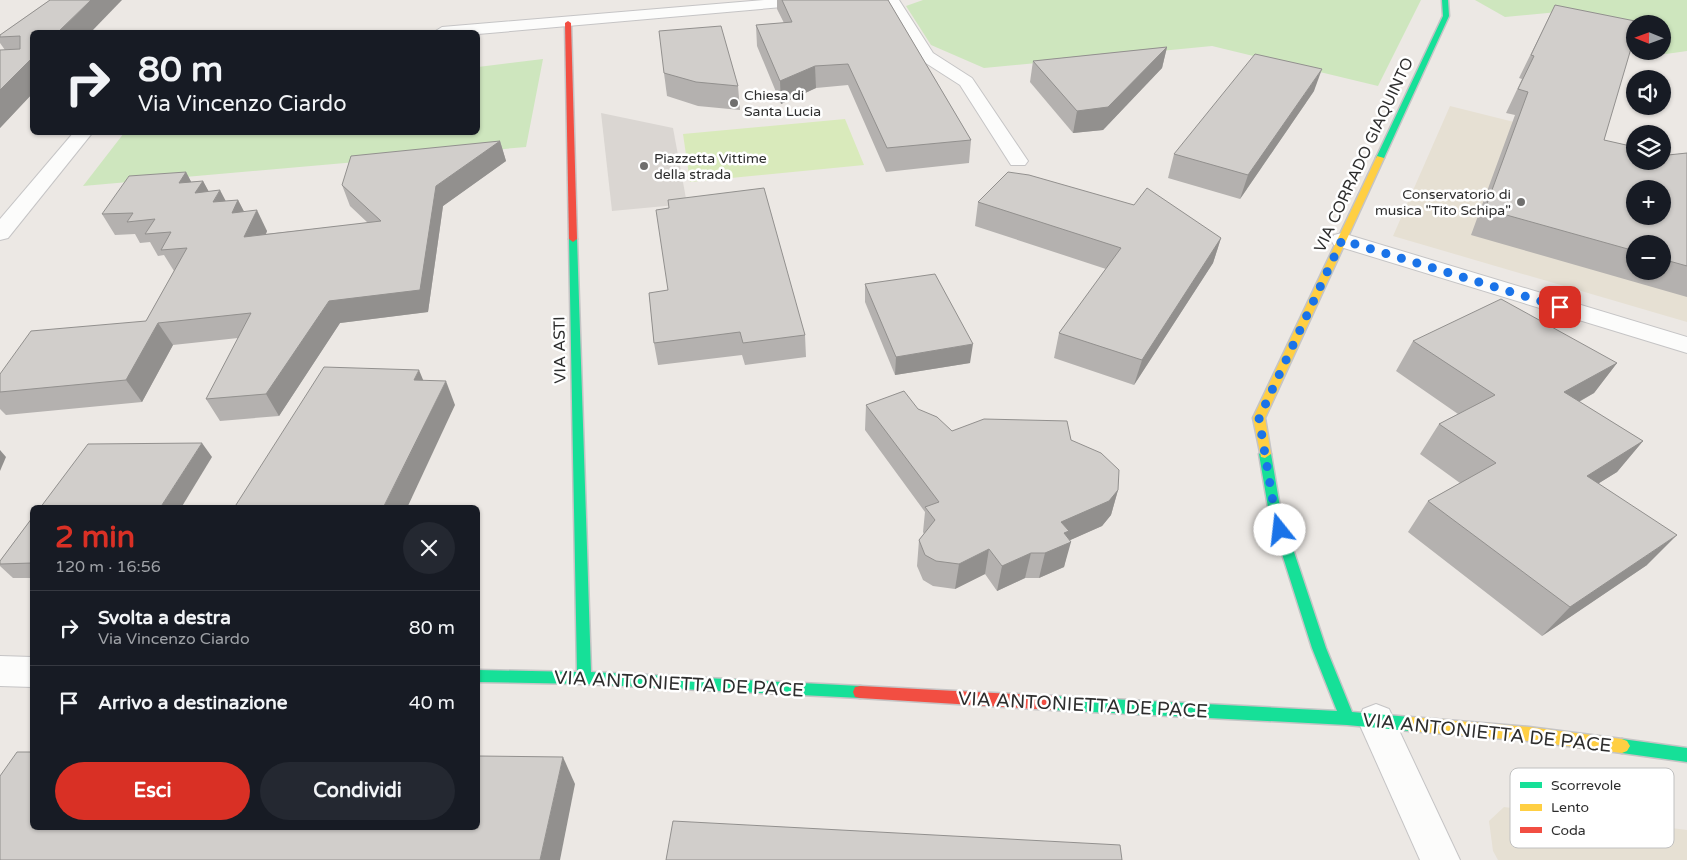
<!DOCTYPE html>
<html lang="it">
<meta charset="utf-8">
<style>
:root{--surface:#171b24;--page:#242831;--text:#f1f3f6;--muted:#9ea1a6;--line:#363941;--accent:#d93025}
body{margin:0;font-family:"Varela Round",sans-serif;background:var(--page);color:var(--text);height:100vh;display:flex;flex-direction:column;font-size:19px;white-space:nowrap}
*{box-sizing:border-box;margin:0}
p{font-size:16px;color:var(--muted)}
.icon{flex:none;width:28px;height:28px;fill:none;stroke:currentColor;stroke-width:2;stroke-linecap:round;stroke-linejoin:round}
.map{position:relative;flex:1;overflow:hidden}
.details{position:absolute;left:30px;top:505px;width:450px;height:325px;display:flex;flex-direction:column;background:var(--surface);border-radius:8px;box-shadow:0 1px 4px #0004}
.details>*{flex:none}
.banner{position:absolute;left:30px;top:30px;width:450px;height:105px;border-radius:8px;box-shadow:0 1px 4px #0004;background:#171b24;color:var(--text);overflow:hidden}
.needle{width:32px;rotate:271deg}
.fabs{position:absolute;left:1626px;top:15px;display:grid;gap:10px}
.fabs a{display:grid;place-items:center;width:45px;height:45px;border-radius:50%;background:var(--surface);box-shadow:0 1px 4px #0004;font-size:25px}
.pin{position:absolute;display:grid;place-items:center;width:42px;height:42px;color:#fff;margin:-21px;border-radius:10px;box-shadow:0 2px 8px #0006}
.me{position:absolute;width:55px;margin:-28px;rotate:344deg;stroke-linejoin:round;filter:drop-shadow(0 0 4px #0008)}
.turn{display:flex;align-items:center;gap:18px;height:105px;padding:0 25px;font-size:22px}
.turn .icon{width:65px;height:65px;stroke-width:2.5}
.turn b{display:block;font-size:35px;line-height:42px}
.round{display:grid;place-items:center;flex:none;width:52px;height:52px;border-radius:26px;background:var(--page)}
.head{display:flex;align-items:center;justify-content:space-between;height:85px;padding:0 25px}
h1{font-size:30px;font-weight:800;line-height:38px;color:var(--accent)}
.action{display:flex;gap:10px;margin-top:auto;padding:10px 25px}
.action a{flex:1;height:58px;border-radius:30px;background:var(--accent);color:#fff;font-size:20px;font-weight:800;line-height:58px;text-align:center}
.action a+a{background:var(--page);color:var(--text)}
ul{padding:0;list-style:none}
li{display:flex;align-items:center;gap:15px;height:75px;padding:0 25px;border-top:1px solid var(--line)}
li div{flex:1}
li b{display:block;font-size:19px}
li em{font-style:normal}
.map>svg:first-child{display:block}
.education{fill:#e6e0d3;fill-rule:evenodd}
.green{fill:#cee6be}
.pitch{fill:#d9eabb}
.plaza{fill:#dad6d2}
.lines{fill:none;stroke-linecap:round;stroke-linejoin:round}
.street-casing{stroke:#c5c4c5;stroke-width:2}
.fast-casing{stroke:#c5c4c5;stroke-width:3}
.slow-casing{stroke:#c5c4c5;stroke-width:3}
.jam-casing{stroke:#c5c4c5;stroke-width:3}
.street{fill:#fcfcfb;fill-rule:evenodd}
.fast{fill:#16e098;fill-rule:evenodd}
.slow{fill:#ffcf43;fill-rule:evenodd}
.jam{fill:#f24e42;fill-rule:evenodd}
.wall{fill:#b4b1af;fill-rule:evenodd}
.shaded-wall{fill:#92908e}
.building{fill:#d1cecb;stroke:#92908e;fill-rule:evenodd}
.route{stroke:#1a73e8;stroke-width:9;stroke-dasharray:0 16.2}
.poi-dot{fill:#706f6e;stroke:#fff;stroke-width:2}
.labels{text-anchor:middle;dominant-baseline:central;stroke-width:5;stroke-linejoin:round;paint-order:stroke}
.far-poi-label{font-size:14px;fill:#2e2e2e;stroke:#fff;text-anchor:start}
.street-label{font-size:16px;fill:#2e2e2e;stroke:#fff}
.near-street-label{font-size:19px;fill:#2e2e2e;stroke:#fff}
.key{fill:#fff;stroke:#c0c0c0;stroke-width:1}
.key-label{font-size:14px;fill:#2e2e2e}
</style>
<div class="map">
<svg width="1687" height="860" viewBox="0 0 1687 860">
<rect width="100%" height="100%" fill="#ece8e4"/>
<g class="education">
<path d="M1450 106 1635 152V161H1662L1687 165V322L1393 236ZM1635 189H1662V216H1635ZM1635 244H1662V271H1635Z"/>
<path d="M1504 807 1687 830V860H1498L1493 851 1489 821Z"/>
</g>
<g class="green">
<path d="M923 0H1421L1378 86 1212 46 984 68 931 45 906 6Z"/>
<path d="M1475 0H1687V51L1666 54 1661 51 1662 24H1635V38L1579 10 1505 17Z"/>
<path d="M543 59 526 147 83 186 124 133 478 132V67Z"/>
</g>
<path class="pitch" d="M845 119 864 165 690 182 683 134Z"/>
<path class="plaza" d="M601 113 673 128 687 204 612 211Z"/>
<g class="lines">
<defs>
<g id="street">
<path d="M764 0H824L817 4 478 34 434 32 442 27Z"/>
<path d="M885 0H899L933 53 972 78 1028 161 1025 165H1011L960 85 921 60Z"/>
<path d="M74 132H93L8 238 0 240V219Z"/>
<path d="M1342 233 1687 337V353L1334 245 1331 240 1334 235Z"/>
<path d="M0 656 32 657V687L0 686Z"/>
<path d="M1376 704 1389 709 1460 860H1420L1358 721 1363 709Z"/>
</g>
<g id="fast">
<path d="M1442 0H1448L1449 16 1384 158 1377 160 1376 158 1443 16Z"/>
<path d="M573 236 577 239 591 672 860 686 865 687 867 692 865 697 860 698 584 684 478 682V670L577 672 569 239Z"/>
<path d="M1265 450 1271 454 1281 513 1326 648 1352 712 1410 717 1415 719 1417 724 1415 729 1410 731 1347 725 1053 710 1048 708 1046 703 1048 698 1053 696 1337 711 1312 648 1269 513 1259 454Z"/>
<path d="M1622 739 1687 748V762L1622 753 1617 751 1614 746 1617 741Z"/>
</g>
<g id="slow">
<path d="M1377 156 1384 158 1265 418 1271 454 1265 458 1261 457 1253 418Z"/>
<path d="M1410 717 1529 727 1622 739 1627 741 1630 746 1627 751 1622 753 1529 741 1410 731 1405 729 1403 724 1405 719Z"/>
</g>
<g id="jam">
<path d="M568 21 571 23 577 239 573 242 569 239 565 23Z"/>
<path d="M860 686 1053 696 1058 698 1060 703 1058 708 1053 710 860 698 855 697 853 692 855 687Z"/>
</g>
</defs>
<use href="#street" class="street-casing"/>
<use href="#fast" class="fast-casing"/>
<use href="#slow" class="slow-casing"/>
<use href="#jam" class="jam-casing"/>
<use href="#street" class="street"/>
<use href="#fast" class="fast"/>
<use href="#slow" class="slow"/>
<use href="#jam" class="jam"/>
</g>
<g class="wall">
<path d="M50 0 32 94 0 128V50H5L0 43V35Z"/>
<path d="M777 0H888L971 140 969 163 886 172 848 85 816 88 781 104 757 46 756 25 784 23 777 9Z"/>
<path d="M1555 5 1632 31 1604 140 1668 155 1687 153V297L1471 235 1515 115 1506 113 1522 79 1519 78ZM1635 244H1662V271H1635Z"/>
<path d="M1167 47 1162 68 1103 130 1073 133 1030 82 1033 61Z"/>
<path d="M664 73 738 86 740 110 698 106 667 96Z"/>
<path d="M1314 91 1240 199 1168 178 1174 154Z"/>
<path d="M500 141 506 161 443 206 428 312 340 323 279 416 220 421 206 399 238 338 173 345 142 402 6 415 0 409V374L146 321 174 271 164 255 158 256 150 242 140 243 135 234 115 235 102 214 186 172 191 182 203 181 208 191 225 201 238 200 244 212 267 231 266 234 368 223 350 206 342 185Z"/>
<path d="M978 202 1221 238 1213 263 1134 385 1054 358 1059 333 1106 269 975 226Z"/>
<path d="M865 284 970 363 895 375 865 302Z"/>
<path d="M649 293 805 335 806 357 745 365 742 355 658 365 654 343Z"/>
<path d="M1413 341 1617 363 1594 393 1579 402 1643 441 1617 472 1599 483 1647 565 1542 636 1408 532 1428 501 1460 483 1420 454 1439 424 1458 414 1396 371Z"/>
<path d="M866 405 918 409 952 431 1071 440 1118 490 1111 515 1102 526 1070 540 1064 567 1039 578H1025L997 591 985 574 955 589 933 586 923 580 917 566 919 540 924 534 923 532 925 512 865 430Z"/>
<path d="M32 518V578H13L0 566V561Z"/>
</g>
<g class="shaded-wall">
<path d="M91 0H122L91 32H58Z"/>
<path d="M1167 47 1162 68 1103 130 1073 133 1077 111Z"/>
<path d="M32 58V94L0 128V90Z"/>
<path d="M815 66 816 88 781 104 780 81Z"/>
<path d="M1322 69 1314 91 1240 199 1248 175Z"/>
<path d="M500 141 506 161 443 206 428 312 340 323 279 416 266 394 329 301 436 186Z"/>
<path d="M186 172 196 191 203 181 214 201 220 190 231 211 224 223 179 183Z"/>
<path d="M238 200 249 221 232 213Z"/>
<path d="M257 210 267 231 255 258 244 237Z"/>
<path d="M1221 238 1213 263 1134 385 1142 360Z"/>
<path d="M158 323 173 345 142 402 126 380Z"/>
<path d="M973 344 970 363 895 375 896 357Z"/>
<path d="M1617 363 1594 393 1541 423 1564 392Z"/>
<path d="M419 370 429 394 414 380Z"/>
<path d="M446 381 455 405 407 508H383Z"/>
<path d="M1643 441 1617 472 1562 506 1587 476Z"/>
<path d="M202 443 212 457 181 508H160Z"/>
<path d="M0 450 6 457 0 471Z"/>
<path d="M1118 490 1111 515 1102 526 1066 542H1071L1064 567 1039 578 1045 553 1061 522Z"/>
<path d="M1677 535 1647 565 1542 636 1570 607Z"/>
<path d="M989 549 985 574 955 589 959 564Z"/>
<path d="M1031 553 1025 578 997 591 1002 566Z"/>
<path d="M563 757 575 784 560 860H540Z"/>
</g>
<g class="building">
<path d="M50 0H91L58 32H32V58L0 90V50L20 49V36L0 37V35Z"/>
<path d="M782 0H888L971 140 887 148 848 64 815 66 780 81 756 25 792 22Z"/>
<path d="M1555 5 1635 21 1632 31 1635 32V35L1604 140 1635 147V161H1662V154L1668 155 1687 153V266L1662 259V244H1635V251L1485 209 1528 92 1518 89 1534 56 1531 55ZM1635 189H1662V216H1635Z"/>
<path d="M721 26 738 86 696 82 664 73 659 31Z"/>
<path d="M1167 47 1108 107 1077 111 1033 61Z"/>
<path d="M1255 54 1322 69 1248 175 1174 154Z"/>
<path d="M500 141 436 186 420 290 329 301 266 394 206 399 251 313 158 323 126 380 0 392V374L31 331 146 321 187 248 161 250 171 232 145 234 155 219 127 222 133 213 102 214 129 176 186 172 179 183 203 181 195 193 220 190 213 202 238 200 232 213 257 210 244 237 381 221 342 185 351 156Z"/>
<path d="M1008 172 1029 175 1134 205 1147 188 1221 238 1142 360 1059 333 1121 248 978 202Z"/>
<path d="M764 188 805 335 743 343 740 332 654 343 649 293 668 290 656 210 669 208 668 200Z"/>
<path d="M935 274 973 344 896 357 865 284Z"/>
<path d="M1501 299 1617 363 1564 392 1643 441 1587 476 1677 535 1570 607 1428 501 1496 463 1439 424 1495 395 1413 341Z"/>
<path d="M324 367 419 370 414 380 446 381 383 508H234Z"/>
<path d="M904 391 918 409 937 417 952 431 984 419 1067 421 1071 440 1101 453 1119 470 1118 490 1109 501 1061 522 1069 531 1064 533 1071 542 1045 553H1031L1002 566 989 549 959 564 936 561 925 555 919 540 935 520 925 507 939 502 866 405Z"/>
<path d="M202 443 160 508H40L88 444Z"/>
<path d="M32 518V563L0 564V561Z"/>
<path d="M17 752H32V828H478V756L563 757 540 860H0V776Z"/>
<path d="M673 821 1120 845 1122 860H666Z"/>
</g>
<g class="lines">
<path class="route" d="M1280 530 1275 514 1259 418 1342 240 1560 307"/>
</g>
<g class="poi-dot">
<circle cx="734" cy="103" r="5"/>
<circle cx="644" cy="166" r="5"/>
<circle cx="1521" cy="202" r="5"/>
</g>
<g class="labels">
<g class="far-poi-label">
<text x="744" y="95">Chiesa di<tspan x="744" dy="16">Santa Lucia</tspan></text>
<text x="654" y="158">Piazzetta Vittime<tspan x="654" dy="16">della strada</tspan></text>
<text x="1511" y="194" text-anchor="end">Conservatorio di<tspan x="1511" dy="16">musica "Tito Schipa"</tspan></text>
</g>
<g class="street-label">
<text transform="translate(1364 155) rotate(-65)">VIA CORRADO GIAQUINTO</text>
<text transform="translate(560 350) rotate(-91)">VIA ASTI</text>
</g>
<g class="near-street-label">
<text transform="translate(679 684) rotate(3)">VIA ANTONIETTA DE PACE</text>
<text transform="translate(1083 705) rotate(3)">VIA ANTONIETTA DE PACE</text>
<text transform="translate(1487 733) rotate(6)">VIA ANTONIETTA DE PACE</text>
</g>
</g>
<rect x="1510" y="768" width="164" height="80" rx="8" class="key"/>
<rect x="1520" y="782" width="22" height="6" fill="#16e098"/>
<rect x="1520" y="804" width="22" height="7" fill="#ffcf43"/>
<rect x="1520" y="827" width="22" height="6" fill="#f24e42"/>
<g class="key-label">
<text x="1551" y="790">Scorrevole</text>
<text x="1551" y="812">Lento</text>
<text x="1551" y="835">Coda</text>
</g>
</svg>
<div class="fabs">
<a><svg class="needle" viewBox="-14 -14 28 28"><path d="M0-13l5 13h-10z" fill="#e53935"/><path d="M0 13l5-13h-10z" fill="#9ea1a6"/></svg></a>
<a><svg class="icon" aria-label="sound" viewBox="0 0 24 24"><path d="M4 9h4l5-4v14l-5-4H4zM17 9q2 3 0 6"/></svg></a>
<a><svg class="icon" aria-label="layers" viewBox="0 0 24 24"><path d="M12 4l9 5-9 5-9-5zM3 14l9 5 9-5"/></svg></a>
<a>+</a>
<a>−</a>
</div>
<div class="pin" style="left:1560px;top:307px;background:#d93025"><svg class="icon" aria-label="arrive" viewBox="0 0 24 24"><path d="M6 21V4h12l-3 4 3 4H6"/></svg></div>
<svg class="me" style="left:1280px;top:530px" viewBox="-20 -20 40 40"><circle r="19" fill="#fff"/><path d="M0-13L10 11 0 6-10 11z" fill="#1a73e8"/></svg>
<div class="banner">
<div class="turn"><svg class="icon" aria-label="right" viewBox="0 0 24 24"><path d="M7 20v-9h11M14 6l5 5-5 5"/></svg><div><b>80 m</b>Via Vincenzo Ciardo</div></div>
</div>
<section class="details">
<div class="head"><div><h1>2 min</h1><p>120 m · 16:56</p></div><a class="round"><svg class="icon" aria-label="close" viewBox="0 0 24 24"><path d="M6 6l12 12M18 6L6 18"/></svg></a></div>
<ul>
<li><svg class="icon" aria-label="right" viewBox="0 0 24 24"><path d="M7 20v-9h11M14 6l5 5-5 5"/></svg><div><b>Svolta a destra</b><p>Via Vincenzo Ciardo</p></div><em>80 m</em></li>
<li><svg class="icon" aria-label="arrive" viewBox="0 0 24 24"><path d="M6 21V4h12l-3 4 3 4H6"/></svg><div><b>Arrivo a destinazione</b></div><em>40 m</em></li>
</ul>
<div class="action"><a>Esci</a><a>Condividi</a></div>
</section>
</div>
